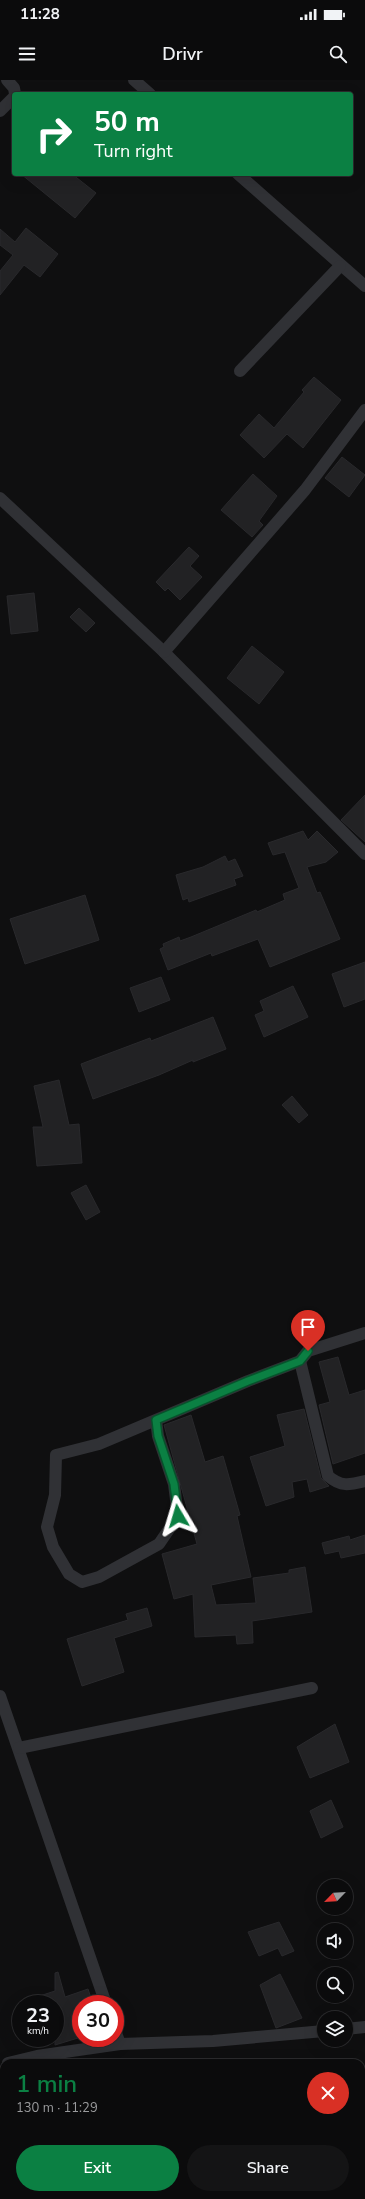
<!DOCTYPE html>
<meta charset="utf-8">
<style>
:root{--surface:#0b0b0c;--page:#141415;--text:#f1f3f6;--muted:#9a9b9d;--line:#2b2b2d;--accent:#0b8043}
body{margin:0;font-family:"Nunito Sans",sans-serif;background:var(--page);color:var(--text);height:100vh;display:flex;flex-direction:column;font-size:15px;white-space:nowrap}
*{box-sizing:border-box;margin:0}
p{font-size:13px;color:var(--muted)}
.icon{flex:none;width:22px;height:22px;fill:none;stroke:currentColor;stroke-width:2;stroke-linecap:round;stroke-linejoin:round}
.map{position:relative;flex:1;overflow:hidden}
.sheet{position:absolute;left:0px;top:1979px;width:365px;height:140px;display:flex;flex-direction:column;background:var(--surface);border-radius:12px 12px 0 0;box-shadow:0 4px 16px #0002,0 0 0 1px var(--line)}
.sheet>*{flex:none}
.top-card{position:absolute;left:12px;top:12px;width:341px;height:84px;border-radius:4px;box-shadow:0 4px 16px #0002,0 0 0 1px var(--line);background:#0b8043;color:#fff;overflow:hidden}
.needle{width:26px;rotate:245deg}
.buttons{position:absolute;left:317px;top:1799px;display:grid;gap:8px}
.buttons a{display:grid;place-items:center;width:36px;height:36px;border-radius:50%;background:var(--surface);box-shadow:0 4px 16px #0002,0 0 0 1px var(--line);font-size:20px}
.speed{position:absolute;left:12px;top:1915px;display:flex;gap:8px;font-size:20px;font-weight:700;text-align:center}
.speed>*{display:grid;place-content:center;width:52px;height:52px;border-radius:50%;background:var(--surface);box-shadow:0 4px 16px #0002,0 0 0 1px var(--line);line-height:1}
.speed small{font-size:10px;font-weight:400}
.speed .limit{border:6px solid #d22;background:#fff;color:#111}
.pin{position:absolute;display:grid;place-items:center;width:34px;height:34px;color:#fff;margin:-41px -17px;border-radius:50% 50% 50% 0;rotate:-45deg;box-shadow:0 0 4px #0007}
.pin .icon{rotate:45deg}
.me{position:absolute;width:44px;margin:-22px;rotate:353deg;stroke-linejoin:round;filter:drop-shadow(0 0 3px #0008)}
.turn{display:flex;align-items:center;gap:14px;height:84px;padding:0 16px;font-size:18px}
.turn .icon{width:52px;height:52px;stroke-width:2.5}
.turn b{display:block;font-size:28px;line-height:34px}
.round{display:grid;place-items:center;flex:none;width:42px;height:42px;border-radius:21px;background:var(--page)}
.overview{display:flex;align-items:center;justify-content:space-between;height:68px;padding:0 16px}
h1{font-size:24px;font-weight:600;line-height:30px;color:var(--accent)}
.cta{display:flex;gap:8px;margin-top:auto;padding:8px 16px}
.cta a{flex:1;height:46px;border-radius:24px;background:var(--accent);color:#fff;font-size:16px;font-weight:600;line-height:46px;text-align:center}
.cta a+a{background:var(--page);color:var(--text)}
.status{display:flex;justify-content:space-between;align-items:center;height:28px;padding:0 20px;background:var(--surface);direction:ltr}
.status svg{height:11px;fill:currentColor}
header{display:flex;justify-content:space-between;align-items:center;height:52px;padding:0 16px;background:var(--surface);font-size:18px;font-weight:600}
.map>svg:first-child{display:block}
.building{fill:#222224;stroke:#29292c}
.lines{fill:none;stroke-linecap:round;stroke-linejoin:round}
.minor{stroke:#303135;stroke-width:12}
.route-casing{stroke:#07532c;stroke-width:10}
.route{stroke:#0b8043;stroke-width:7}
</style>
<div class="status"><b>11:28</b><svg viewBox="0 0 49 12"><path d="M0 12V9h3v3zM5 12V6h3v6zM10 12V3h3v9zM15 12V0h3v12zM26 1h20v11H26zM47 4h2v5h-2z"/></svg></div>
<header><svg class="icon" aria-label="menu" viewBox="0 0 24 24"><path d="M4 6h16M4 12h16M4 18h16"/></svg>Drivr<svg class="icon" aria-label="search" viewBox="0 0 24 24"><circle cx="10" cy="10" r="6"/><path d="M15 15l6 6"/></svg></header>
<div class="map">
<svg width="365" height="2119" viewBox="0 0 365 2119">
<rect width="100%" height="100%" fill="#0f0f10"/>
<g class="building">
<path d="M21 94H72L96 113 75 138Z"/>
<path d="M26 148 58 174 40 197 24 185 0 215V191L13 175 0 165V149L15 162Z"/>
<path d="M314 297 341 320 303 368 287 354 264 378 240 355 259 334 274 348 304 312 302 310Z"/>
<path d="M342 377 365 395 349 417 325 398Z"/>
<path d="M253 394 277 416 259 441 263 445 252 457 221 430Z"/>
<path d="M189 467 199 476 190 486 202 497 180 520 168 508 165 511 156 502Z"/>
<path d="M34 513 38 551 11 554 7 516Z"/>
<path d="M79 528 95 543 86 552 70 537Z"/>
<path d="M252 566 284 592 259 624 227 598Z"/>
<path d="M365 715V762L341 740Z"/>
<path d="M303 751 308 760 317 751 338 772 326 782 307 787 317 813 320 812 340 859 270 887 258 859 212 876 211 873 168 890 160 869 164 867 163 864 179 857 180 861 191 857 256 830 257 832 285 820 283 814 299 808 285 772 273 775 268 763Z"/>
<path d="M225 776 228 782 235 779 243 796 234 799 236 805 189 822 188 818 183 820 176 795 203 787Z"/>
<path d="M85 815 99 860 25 884 10 839Z"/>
<path d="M365 882V919L344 927 332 894Z"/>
<path d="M161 897 170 920 139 932 130 908Z"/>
<path d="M293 906 308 937 264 957 255 935 264 931 260 921Z"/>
<path d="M213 937 226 969 193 982V980L159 995 93 1019 81 984 150 958 151 961Z"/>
<path d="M59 1000 69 1045 79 1044 82 1083 37 1086 33 1047H43L34 1006Z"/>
<path d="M292 1016 308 1035 299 1043 282 1025Z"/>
<path d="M86 1105 100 1132 86 1140 71 1113Z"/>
<path d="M338 1277 349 1315 365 1310V1373L333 1384 319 1325 330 1322 319 1282Z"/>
<path d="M304 1329 321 1398 329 1406 310 1412 307 1399 292 1402 294 1417 266 1426 250 1377 285 1366 277 1335Z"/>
<path d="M191 1335 205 1382 223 1376 240 1435 237 1436 251 1497 211 1505 216 1525 256 1523 253 1498 289 1493V1490L305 1487 312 1532 252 1541 253 1563 237 1564 236 1555 195 1557 193 1514 174 1519 162 1474 197 1464 164 1345Z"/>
<path d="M365 1455V1473L341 1478 339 1471 325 1474 322 1463 349 1456 350 1460Z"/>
<path d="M147 1528 152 1546 114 1558 124 1592 82 1606 67 1559 128 1540 126 1534Z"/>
<path d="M335 1644 349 1682 310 1698 297 1667Z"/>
<path d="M331 1720 343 1747 321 1758 310 1731Z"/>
<path d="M279 1842 294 1871 282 1876 278 1868 259 1876 248 1852Z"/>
<path d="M58 1892 65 1917 88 1909 93 1924H81V1932L71 1935 78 1958 55 1965V1924H24V1921L55 1911V1893Z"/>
<path d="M280 1894 302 1938 276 1948 260 1905Z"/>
</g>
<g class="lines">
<g class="minor">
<path d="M7 0 14 8 15 14"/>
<path d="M134 0 150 14"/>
<path d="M0 31 14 17"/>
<path d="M238 94 365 206"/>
<path d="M240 291 340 186"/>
<path d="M0 418 164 572 365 774"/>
<path d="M164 572 305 410 365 330"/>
<path d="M300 1281 328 1396C341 1407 349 1405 365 1401"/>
<path d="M156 1340 158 1356 174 1404 178 1436 159 1464 99 1497 82 1502 69 1494 53 1467 47 1447 55 1415 56 1375 99 1364 248 1301 300 1281 308 1271 365 1253"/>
<path d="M0 1616 106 1924"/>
<path d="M19 1668 312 1608"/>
<path d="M346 1949 365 1947"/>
<path d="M115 1950 120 1964"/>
<path d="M8 1983 37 1976 120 1964 213 1961 324 1951"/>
</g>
</g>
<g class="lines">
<defs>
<path id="route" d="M178 1436 174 1404 158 1356 156 1340 248 1301 300 1281 308 1271"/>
</defs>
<use href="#route" class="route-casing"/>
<use href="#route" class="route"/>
</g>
</svg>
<div class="buttons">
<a><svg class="needle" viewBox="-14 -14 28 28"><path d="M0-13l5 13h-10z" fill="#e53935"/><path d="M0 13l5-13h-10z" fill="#9a9b9d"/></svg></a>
<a><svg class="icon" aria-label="sound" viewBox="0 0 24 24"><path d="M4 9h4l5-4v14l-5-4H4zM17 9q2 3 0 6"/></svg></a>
<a><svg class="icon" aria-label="search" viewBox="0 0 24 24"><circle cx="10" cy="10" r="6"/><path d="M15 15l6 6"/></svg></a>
<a><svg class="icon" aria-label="layers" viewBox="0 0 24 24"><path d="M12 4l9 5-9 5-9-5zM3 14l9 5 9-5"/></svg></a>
</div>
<div class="speed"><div>23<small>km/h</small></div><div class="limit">30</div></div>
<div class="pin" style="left:308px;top:1271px;background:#d93025"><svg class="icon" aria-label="arrive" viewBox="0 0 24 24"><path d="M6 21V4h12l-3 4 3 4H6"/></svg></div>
<svg class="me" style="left:178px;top:1436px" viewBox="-20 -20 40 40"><path d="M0-17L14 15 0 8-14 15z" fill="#0b8043" stroke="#fff" stroke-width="4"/></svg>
<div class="top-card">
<div class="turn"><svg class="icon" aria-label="right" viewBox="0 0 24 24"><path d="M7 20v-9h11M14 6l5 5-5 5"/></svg><div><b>50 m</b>Turn right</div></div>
</div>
<section class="sheet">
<div class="overview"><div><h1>1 min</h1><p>130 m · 11:29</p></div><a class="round" style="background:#d93025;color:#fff"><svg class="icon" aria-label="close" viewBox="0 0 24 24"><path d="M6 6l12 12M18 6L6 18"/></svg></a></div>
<div class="cta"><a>Exit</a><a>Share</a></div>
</section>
</div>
